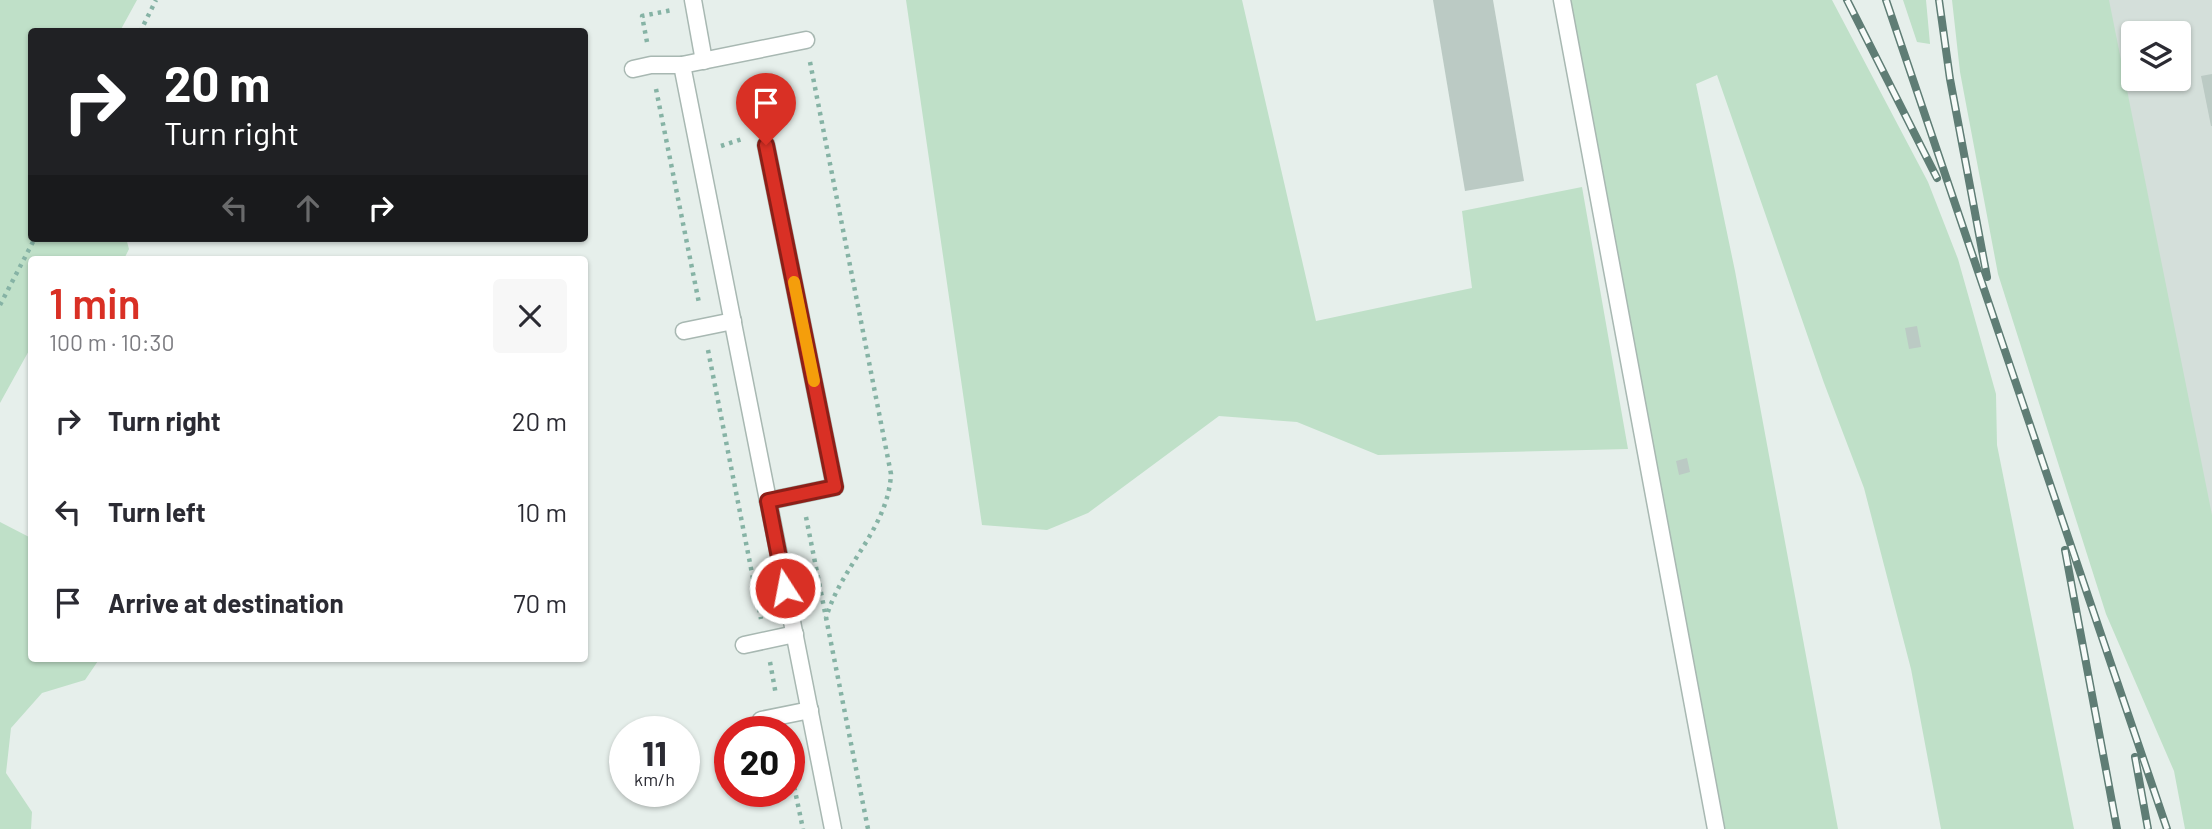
<!DOCTYPE html>
<meta charset="utf-8">
<style>
:root{--surface:#fff;--page:#f7f7f7;--text:#2b2b33;--muted:#7c7c81;--accent:#d93025}
body{margin:0;font-family:Barlow,sans-serif;background:var(--page);color:var(--text);height:100vh;display:flex;flex-direction:column;font-size:26px;white-space:nowrap}
*{box-sizing:border-box;margin:0}
p{font-size:23px;color:var(--muted)}
.icon{flex:none;width:38px;height:38px;fill:none;stroke:currentColor;stroke-width:2;stroke-linecap:round;stroke-linejoin:round}
.map{position:relative;flex:1;overflow:hidden}
.side{position:absolute;left:28px;top:256px;width:560px;height:406px;display:flex;flex-direction:column;background:var(--surface);border-radius:7px;box-shadow:0 2px 5px #0004}
.side>*{flex:none}
.hud{position:absolute;left:28px;top:28px;width:560px;height:214px;border-radius:7px;box-shadow:0 2px 5px #0004;background:#202124;color:#fff;overflow:hidden}
.controls{position:absolute;left:2121px;top:21px;display:grid;gap:14px}
.controls a{display:grid;place-items:center;width:70px;height:70px;border-radius:7px;background:var(--surface);box-shadow:0 2px 5px #0004;font-size:35px}
.speed{position:absolute;left:609px;top:716px;display:flex;gap:14px;font-size:35px;font-weight:700;text-align:center}
.speed>*{display:grid;place-content:center;width:91px;height:91px;border-radius:50%;background:var(--surface);box-shadow:0 2px 5px #0004;line-height:1}
.speed small{font-size:18px;font-weight:400}
.speed .limit{border:10px solid #d22;background:#fff;color:#111}
.pin{position:absolute;display:grid;place-items:center;width:60px;height:60px;color:#fff;margin:-72px -30px;border-radius:50% 50% 50% 0;rotate:-45deg;box-shadow:0 0 7px #0007}
.pin .icon{rotate:45deg}
.me{position:absolute;width:77px;margin:-38px;rotate:349deg;stroke-linejoin:round;filter:drop-shadow(0 0 5px #0008)}
.turn{display:flex;align-items:center;gap:24px;height:147px;padding:0 21px;font-size:32px}
.turn .icon{width:91px;height:91px;stroke-width:2.5}
.turn b{display:block;font-size:49px;line-height:60px}
.lanes{display:flex;align-items:center;height:66px;padding:0 21px;background:#0003;justify-content:center;gap:35px;direction:ltr}
.lanes .off{opacity:.35}
.round{display:grid;place-items:center;flex:none;width:74px;height:74px;border-radius:7px;background:var(--page)}
.head{display:flex;align-items:center;justify-content:space-between;height:119px;padding:0 21px}
h1{font-size:42px;font-weight:600;line-height:52px;color:var(--accent)}
ul{padding:0;list-style:none}
li{display:flex;align-items:center;gap:21px;height:91px;padding:0 21px}
li div{flex:1}
li b{display:block;font-size:26px}
li em{font-style:normal}
.map>svg:first-child{display:block}
.built{fill:#d4dfda;fill-rule:evenodd}
.green{fill:#bfe0c8}
.building{fill:#bbcac4}
.lines{fill:none;stroke-linecap:round;stroke-linejoin:round}
.service-casing{stroke:#a8b8b2;stroke-width:19}
.path{stroke:#86b3a5;stroke-width:4.5;stroke-dasharray:3.5 5;stroke-linecap:butt}
.service{stroke:#fff;stroke-width:16}
.rail-casing{stroke:#5f7d75;stroke-width:8}
.rail{stroke:#f7fbf9;stroke-width:5;stroke-dasharray:16;stroke-linecap:butt}
.route-casing{stroke:#8d1f18;stroke-width:18}
.route{stroke:#d93025;stroke-width:12}
.slow{stroke:#f59e0b;stroke-width:12}
</style>
<div class="map">
<svg width="2212" height="829" viewBox="0 0 2212 829">
<rect width="100%" height="100%" fill="#e6efeb"/>
<path class="built" d="M2108 0H2212V528ZM2133 33H2179V79H2133Z"/>
<g class="green">
<path d="M0 0H137L120 31 32 32V238H126L129 249 124 259H32L31 347 0 403Z"/>
<path d="M906 0H1242L1316 321 1472 288 1462 211 1582 187 1628 449 1378 455 1297 422 1219 416 1088 513 1047 530 982 525Z"/>
<path d="M1571 0H1832L1928 182 1958 259 1996 394 1997 445 2074 829H1941L1911 669 1864 488 1824 383 1717 75 1696 84 1735 271 1838 829H1725Z"/>
<path d="M1903 0H1926L1930 44 1917 42Z"/>
<path d="M1952 0H2109L2212 515V829H2185L2174 771 2106 614 1998 274 1960 72Z"/>
<path d="M0 522 31 538 32 658H100L85 680 42 693 11 728 6 773 32 812 31 829H0Z"/>
</g>
<g class="building">
<path d="M1433 0H1493L1524 181 1465 191Z"/>
<path d="M2212 74V126H2211L2201 76Z"/>
<path d="M1917 326 1921 347 1909 349 1905 328Z"/>
<path d="M1687 458 1690 472 1679 475 1676 461Z"/>
</g>
<g class="lines">
<defs>
<g id="service">
<path d="M693 0 704 61"/>
<path d="M1562 0 1716 829"/>
<path d="M806 40 682 65 833 829"/>
<path d="M633 69 651 65H682"/>
<path d="M766 145 835 487 768 501"/>
<path d="M684 331 733 321"/>
<path d="M744 645 795 634"/>
<path d="M761 720 810 710"/>
</g>
</defs>
<use href="#service" class="service-casing"/>
<g class="path">
<path d="M140 32 156 0"/>
<path d="M647 42 642 16 672 10"/>
<path d="M810 62 891 474C888 529 841 566 826 618"/>
<path d="M656 89 699 303"/>
<path d="M721 146 742 139"/>
<path d="M0 305 35 238"/>
<path d="M708 350 761 619"/>
<path d="M806 517 868 829"/>
<path d="M770 662 776 695"/>
<path d="M789 762 803 829"/>
</g>
<use href="#service" class="service"/>
<defs>
<g id="rail">
<path d="M1847 0 1937 178"/>
<path d="M1886 0 2167 829"/>
<path d="M1939 0 1950 79 1987 277"/>
<path d="M2065 550 2117 829"/>
<path d="M2135 757 2148 829"/>
</g>
</defs>
<use href="#rail" class="rail-casing"/>
<use href="#rail" class="rail"/>
</g>
<g class="lines">
<defs>
<path id="route" d="M766 145 835 487 768 501 785 588"/>
</defs>
<use href="#route" class="route-casing"/>
<use href="#route" class="route"/>
<path class="slow" d="M794 282 814 381"/>
</g>
</svg>
<div class="controls">
<a><svg class="icon" aria-label="layers" viewBox="0 0 24 24"><path d="M12 4l9 5-9 5-9-5zM3 14l9 5 9-5"/></svg></a>
</div>
<div class="speed"><div>11<small>km/h</small></div><div class="limit">20</div></div>
<div class="pin" style="left:766px;top:145px;background:#d93025"><svg class="icon" aria-label="arrive" viewBox="0 0 24 24"><path d="M6 21V4h12l-3 4 3 4H6"/></svg></div>
<svg class="me" style="left:785px;top:588px" viewBox="-20 -20 40 40"><circle r="17" fill="#d93025" stroke="#fff" stroke-width="3"/><path d="M0-11L8 9 0 5-8 9z" fill="#fff"/></svg>
<div class="hud">
<div class="turn"><svg class="icon" aria-label="right" viewBox="0 0 24 24"><path d="M7 20v-9h11M14 6l5 5-5 5"/></svg><div><b>20 m</b>Turn right</div></div>
<div class="lanes"><svg class="icon off" aria-label="left" viewBox="0 0 24 24"><path d="M17 20v-9H6M10 6l-5 5 5 5"/></svg><svg class="icon off" aria-label="ahead" viewBox="0 0 24 24"><path d="M12 20V5M6 11l6-6 6 6"/></svg><svg class="icon" aria-label="right" viewBox="0 0 24 24"><path d="M7 20v-9h11M14 6l5 5-5 5"/></svg></div>
</div>
<section class="side">
<div class="head"><div><h1>1 min</h1><p>100 m · 10:30</p></div><a class="round"><svg class="icon" aria-label="close" viewBox="0 0 24 24"><path d="M6 6l12 12M18 6L6 18"/></svg></a></div>
<ul>
<li><svg class="icon" aria-label="right" viewBox="0 0 24 24"><path d="M7 20v-9h11M14 6l5 5-5 5"/></svg><div><b>Turn right</b></div><em>20 m</em></li>
<li><svg class="icon" aria-label="left" viewBox="0 0 24 24"><path d="M17 20v-9H6M10 6l-5 5 5 5"/></svg><div><b>Turn left</b></div><em>10 m</em></li>
<li><svg class="icon" aria-label="arrive" viewBox="0 0 24 24"><path d="M6 21V4h12l-3 4 3 4H6"/></svg><div><b>Arrive at destination</b></div><em>70 m</em></li>
</ul>
</section>
</div>
